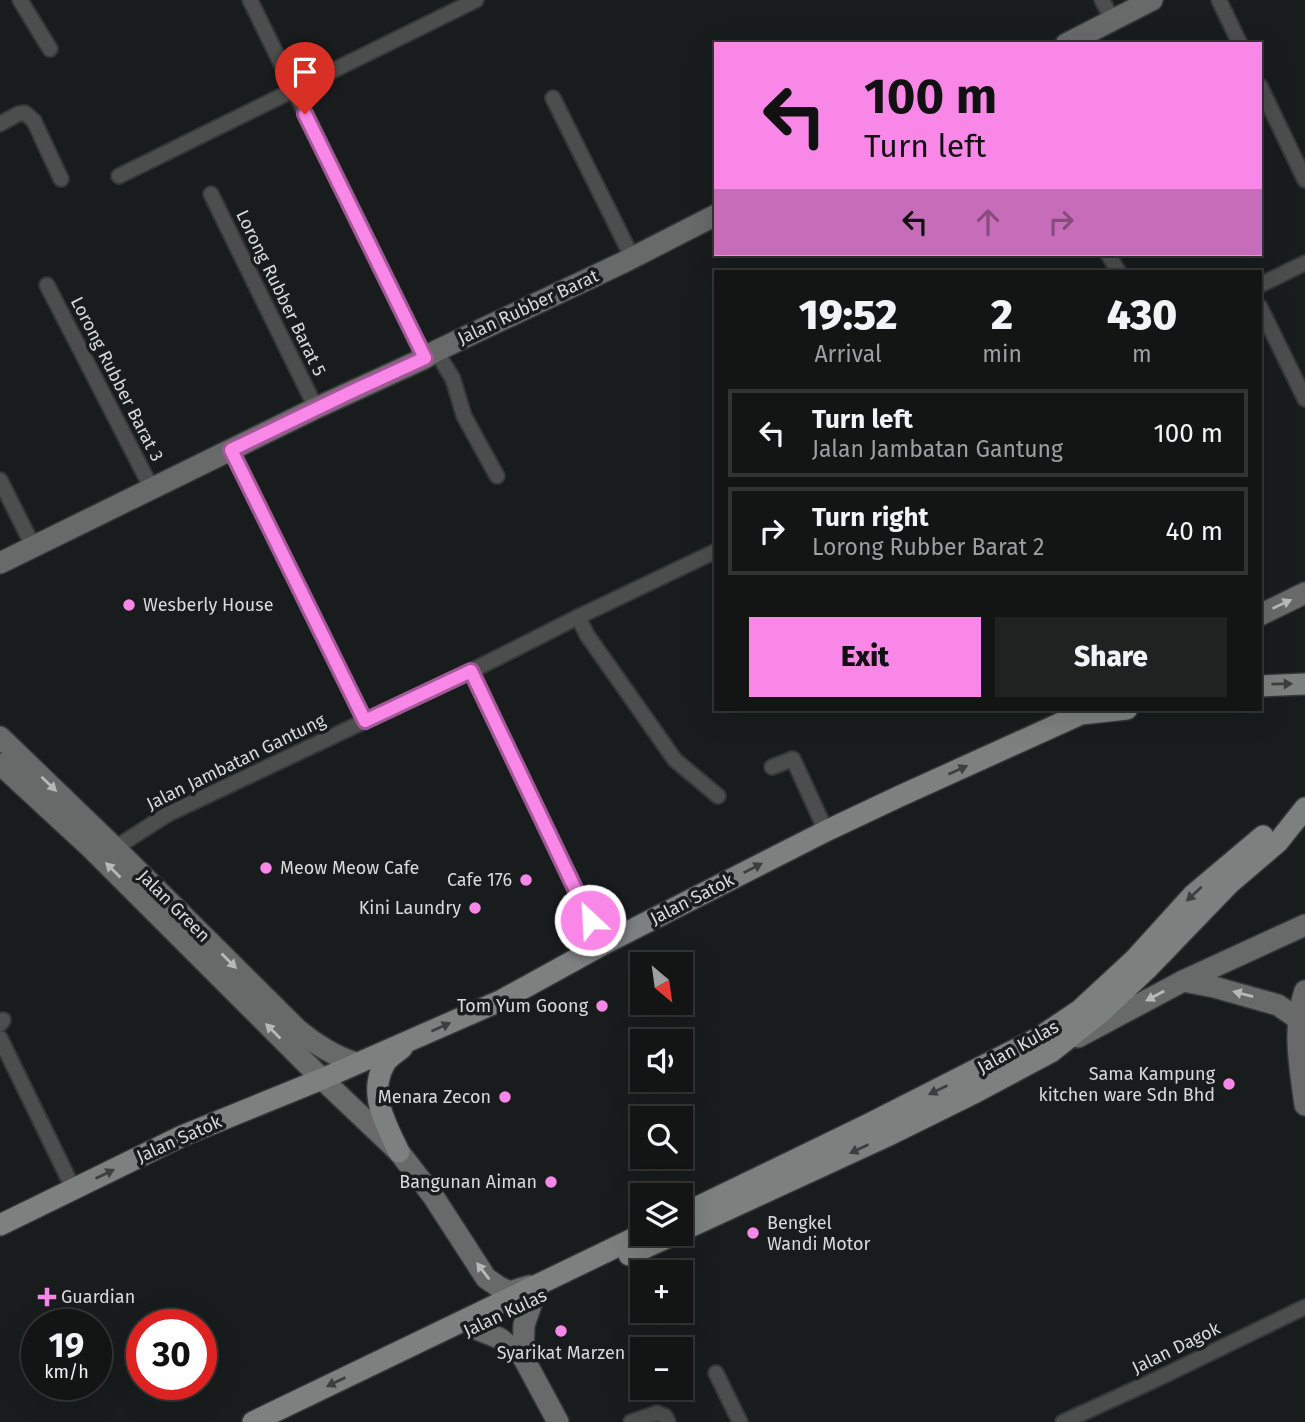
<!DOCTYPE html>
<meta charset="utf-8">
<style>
:root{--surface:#131515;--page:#202222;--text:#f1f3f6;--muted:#9d9fa0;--line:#323434;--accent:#f987e8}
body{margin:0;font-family:"Fira Sans",sans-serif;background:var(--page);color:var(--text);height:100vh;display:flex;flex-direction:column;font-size:26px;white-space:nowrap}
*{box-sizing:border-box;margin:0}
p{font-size:23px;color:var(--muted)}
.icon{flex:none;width:38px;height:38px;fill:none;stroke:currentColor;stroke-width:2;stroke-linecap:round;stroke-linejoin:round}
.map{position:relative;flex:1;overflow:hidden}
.panel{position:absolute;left:714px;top:270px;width:548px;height:441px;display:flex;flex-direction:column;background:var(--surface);border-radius:0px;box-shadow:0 7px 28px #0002,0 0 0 2px var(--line)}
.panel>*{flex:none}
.banner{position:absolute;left:714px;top:42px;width:548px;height:214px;border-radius:0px;box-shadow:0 7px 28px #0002,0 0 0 2px var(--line);background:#f987e8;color:#111;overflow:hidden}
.needle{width:46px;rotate:151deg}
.controls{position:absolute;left:630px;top:952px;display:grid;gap:14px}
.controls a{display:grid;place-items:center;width:63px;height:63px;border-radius:0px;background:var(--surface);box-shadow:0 7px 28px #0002,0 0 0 2px var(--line);font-size:35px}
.speed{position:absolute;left:21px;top:1309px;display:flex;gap:14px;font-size:35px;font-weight:700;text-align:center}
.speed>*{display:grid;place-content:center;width:91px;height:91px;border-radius:50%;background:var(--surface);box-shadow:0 7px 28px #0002,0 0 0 2px var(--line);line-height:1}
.speed small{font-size:18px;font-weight:400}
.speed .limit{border:10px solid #d22;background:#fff;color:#111}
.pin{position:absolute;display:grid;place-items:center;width:60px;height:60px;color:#fff;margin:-72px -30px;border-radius:50% 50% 50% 0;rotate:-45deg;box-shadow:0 0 7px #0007}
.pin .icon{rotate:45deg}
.me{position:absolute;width:77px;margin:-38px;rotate:335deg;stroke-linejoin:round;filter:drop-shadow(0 0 5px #0008)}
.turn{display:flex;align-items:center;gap:24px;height:147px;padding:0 35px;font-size:32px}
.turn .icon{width:91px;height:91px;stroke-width:2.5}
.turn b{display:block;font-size:49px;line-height:60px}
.lanes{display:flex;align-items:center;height:66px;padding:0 35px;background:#0003;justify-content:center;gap:35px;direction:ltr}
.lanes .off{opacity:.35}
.eta{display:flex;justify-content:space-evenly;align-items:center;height:119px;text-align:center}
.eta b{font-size:42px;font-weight:800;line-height:49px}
.button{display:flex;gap:14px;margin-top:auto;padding:14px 35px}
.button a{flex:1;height:80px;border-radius:0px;background:var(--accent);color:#111;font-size:28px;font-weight:800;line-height:80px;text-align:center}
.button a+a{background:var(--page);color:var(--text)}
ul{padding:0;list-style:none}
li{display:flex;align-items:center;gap:21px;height:88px;margin:0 14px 10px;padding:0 21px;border:4px solid var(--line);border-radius:0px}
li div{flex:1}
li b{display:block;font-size:26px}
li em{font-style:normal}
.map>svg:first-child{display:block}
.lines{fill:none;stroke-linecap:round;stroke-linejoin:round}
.minor-casing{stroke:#343737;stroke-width:18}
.secondary-casing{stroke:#343737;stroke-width:24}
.primary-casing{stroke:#343737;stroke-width:24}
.minor{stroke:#4c4e4d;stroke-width:14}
.secondary{stroke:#676a69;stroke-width:21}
.primary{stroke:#7c807f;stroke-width:21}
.oneway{fill:#b6b9b8}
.oneway2{fill:#3c3f3f}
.route-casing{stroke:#a25897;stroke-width:18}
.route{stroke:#f987e8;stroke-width:12}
.poi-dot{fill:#f987e8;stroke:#191c1c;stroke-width:2.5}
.labels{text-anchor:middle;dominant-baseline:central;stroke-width:7;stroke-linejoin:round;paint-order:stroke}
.street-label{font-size:18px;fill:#d8dbda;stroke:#191c1c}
.poi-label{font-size:18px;fill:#d8dbda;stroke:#191c1c;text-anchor:end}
</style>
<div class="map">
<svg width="1305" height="1422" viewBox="0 0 1305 1422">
<rect width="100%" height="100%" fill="#191c1c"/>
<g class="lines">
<defs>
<g id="minor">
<path d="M20 0 50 49"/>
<path d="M250 0 425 358"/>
<path d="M1102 0 1112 19"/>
<path d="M1219 0 1240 44"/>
<path d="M1260 86 1305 180"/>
<path d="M553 98 632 257"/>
<path d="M0 124 18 114 25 113 34 121 61 179"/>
<path d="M119 176 476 0"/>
<path d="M211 194 316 408"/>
<path d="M1108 254 1118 271"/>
<path d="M47 285 152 489"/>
<path d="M1260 285 1305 263"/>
<path d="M1260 307 1305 399"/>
<path d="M436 351 453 379 464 416 497 476"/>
<path d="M231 450 365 721"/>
<path d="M0 480 34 548"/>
<path d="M578 617 587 635 675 760 718 796"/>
<path d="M471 671 602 945"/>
<path d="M772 767 793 759 826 831"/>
<path d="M115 848 168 814 471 671 578 617 716 551"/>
<path d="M0 1024 3 1020"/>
<path d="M0 1038 74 1190"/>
<path d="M716 1373 740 1422"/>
<path d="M631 1422 657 1413 665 1416 668 1422"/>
<path d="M1063 1422 1157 1379 1305 1307"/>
</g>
<g id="secondary">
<path d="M1066 44 1152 0"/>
<path d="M0 563 316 408 425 358 436 351 622 263 716 215"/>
<path d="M1260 615 1305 593"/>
<path d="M0 737 115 848 297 1029C315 1044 333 1056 356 1063"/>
<path d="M0 764 91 848 322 1079 399 1152 433 1196 486 1278 499 1287 510 1292 529 1286"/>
<path d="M1183 981 1214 987 1278 1005 1298 1019"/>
<path d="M1305 991C1292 1029 1300 1066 1305 1105"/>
<path d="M1078 1037 1183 981 1305 925"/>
<path d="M474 1328 499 1338 523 1357 558 1422"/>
<path d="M523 1357 524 1325 533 1299"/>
</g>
<g id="primary">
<path d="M1260 686 1305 684"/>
<path d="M399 1152C386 1124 367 1093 385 1063 389 1057 396 1053 402 1048"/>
<path d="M681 1215 869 1124 1040 1037 1080 1010 1134 960 1193 895 1263 836"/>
<path d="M0 1225 182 1136 322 1079 502 1000 602 945 826 831 900 796 1081 714 1127 709"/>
<path d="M681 1231 887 1136 976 1092 1051 1052 1100 1013 1148 968 1230 883 1278 842 1305 808"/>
<path d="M629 1255 675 1234"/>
<path d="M253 1422 643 1234"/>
</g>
</defs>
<use href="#minor" class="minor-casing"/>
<use href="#secondary" class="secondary-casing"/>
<use href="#primary" class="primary-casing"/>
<use href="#minor" class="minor"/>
<use href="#secondary" class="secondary"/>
<use href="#primary" class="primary"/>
</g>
<defs><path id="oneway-solid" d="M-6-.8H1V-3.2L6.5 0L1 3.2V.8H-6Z" transform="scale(1.75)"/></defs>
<g class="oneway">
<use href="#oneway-solid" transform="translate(1282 604) rotate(-25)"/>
<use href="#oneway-solid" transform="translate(49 784) rotate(44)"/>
<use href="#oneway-solid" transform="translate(113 870) rotate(-135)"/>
<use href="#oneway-solid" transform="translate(229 961) rotate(45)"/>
<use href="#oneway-solid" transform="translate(1243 994) rotate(-165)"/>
<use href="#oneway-solid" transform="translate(1155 996) rotate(152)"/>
<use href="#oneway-solid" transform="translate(273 1031) rotate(-135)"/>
<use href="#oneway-solid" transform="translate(483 1271) rotate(-127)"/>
</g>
<g class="oneway2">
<use href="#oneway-solid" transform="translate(1282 684) rotate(-1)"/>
<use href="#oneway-solid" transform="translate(958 770) rotate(-24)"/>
<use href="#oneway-solid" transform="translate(753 868) rotate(-27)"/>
<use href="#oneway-solid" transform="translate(1194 894) rotate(137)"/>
<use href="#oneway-solid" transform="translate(441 1027) rotate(-24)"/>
<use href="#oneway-solid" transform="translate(938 1090) rotate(154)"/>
<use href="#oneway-solid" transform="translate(859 1149) rotate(155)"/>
<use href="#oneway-solid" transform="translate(105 1174) rotate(-26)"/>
<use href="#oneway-solid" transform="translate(336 1382) rotate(154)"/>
</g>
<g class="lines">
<defs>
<path id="route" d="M305 114 425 358 353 391 231 450 365 721 471 671 590 920"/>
</defs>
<use href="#route" class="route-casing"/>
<use href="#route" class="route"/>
</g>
<g class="poi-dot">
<circle cx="129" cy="605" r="7"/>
<circle cx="266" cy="868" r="7"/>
<circle cx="526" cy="880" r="7"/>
<circle cx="475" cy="908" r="7"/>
<circle cx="602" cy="1006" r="7"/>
<circle cx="1229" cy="1084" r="7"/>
<circle cx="505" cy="1097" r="7"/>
<circle cx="551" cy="1182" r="7"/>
<circle cx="753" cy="1233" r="7"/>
<path d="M43.5 1286.5h7v7h7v7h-7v7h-7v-7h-7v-7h7z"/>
<circle cx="561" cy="1331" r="7"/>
</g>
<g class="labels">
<g class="street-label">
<text transform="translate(281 293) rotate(64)">Lorong Rubber Barat 5</text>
<text transform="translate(528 307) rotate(-25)">Jalan Rubber Barat</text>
<text transform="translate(117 379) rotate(63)">Lorong Rubber Barat 3</text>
<text transform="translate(236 762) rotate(-26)">Jalan Jambatan Gantung</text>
<text transform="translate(692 899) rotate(-27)">Jalan Satok</text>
<text transform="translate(174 906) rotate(45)">Jalan Green</text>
<text transform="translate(1018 1047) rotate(-29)">Jalan Kulas</text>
<text transform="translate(179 1139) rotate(-24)">Jalan Satok</text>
<text transform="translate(505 1313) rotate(-25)">Jalan Kulas</text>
<text transform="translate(1176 1348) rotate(-26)">Jalan Dagok</text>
</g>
<g class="poi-label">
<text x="143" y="605" text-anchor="start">Wesberly House</text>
<text x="280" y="868" text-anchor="start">Meow Meow Cafe</text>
<text x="512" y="880">Cafe 176</text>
<text x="461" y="908">Kini Laundry</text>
<text x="588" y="1006">Tom Yum Goong</text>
<text x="1215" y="1074">Sama Kampung<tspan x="1215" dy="21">kitchen ware Sdn Bhd</tspan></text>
<text x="491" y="1097">Menara Zecon</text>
<text x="537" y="1182">Bangunan Aiman</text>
<text x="767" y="1223" text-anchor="start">Bengkel<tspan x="767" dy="21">Wandi Motor</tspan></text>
<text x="61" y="1297" text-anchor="start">Guardian</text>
<text x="561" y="1353" text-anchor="middle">Syarikat Marzen</text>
</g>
</g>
</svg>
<div class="controls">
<a><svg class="needle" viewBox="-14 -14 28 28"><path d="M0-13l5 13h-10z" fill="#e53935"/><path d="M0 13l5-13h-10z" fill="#9d9fa0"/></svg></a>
<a><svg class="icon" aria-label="sound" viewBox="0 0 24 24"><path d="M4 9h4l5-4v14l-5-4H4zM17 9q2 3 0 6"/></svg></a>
<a><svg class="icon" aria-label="search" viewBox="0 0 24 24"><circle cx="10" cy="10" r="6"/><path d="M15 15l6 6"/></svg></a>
<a><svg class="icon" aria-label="layers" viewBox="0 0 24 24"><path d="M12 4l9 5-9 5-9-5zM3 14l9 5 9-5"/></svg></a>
<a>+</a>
<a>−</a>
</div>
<div class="speed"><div>19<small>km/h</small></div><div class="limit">30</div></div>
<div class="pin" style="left:305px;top:114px;background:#d93025"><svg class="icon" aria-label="arrive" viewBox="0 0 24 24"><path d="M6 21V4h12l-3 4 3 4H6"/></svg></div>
<svg class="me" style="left:590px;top:920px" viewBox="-20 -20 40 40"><circle r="17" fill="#f987e8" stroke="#fff" stroke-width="3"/><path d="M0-11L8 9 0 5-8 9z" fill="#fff"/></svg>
<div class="banner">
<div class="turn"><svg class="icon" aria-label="left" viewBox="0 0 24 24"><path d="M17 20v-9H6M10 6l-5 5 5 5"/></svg><div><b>100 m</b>Turn left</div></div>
<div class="lanes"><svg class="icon" aria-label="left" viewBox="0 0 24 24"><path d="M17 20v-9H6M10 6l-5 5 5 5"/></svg><svg class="icon off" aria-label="ahead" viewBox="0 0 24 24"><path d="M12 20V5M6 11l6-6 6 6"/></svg><svg class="icon off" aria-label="right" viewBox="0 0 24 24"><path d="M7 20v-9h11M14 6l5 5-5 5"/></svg></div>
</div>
<section class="panel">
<div class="eta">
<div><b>19:52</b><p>Arrival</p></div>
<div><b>2</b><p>min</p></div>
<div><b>430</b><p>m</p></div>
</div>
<ul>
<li><svg class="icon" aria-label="left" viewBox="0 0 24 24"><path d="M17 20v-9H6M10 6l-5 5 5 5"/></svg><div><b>Turn left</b><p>Jalan Jambatan Gantung</p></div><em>100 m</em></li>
<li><svg class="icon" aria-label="right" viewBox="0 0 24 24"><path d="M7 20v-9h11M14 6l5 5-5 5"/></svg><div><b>Turn right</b><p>Lorong Rubber Barat 2</p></div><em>40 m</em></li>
</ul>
<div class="button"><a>Exit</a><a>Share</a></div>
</section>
</div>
